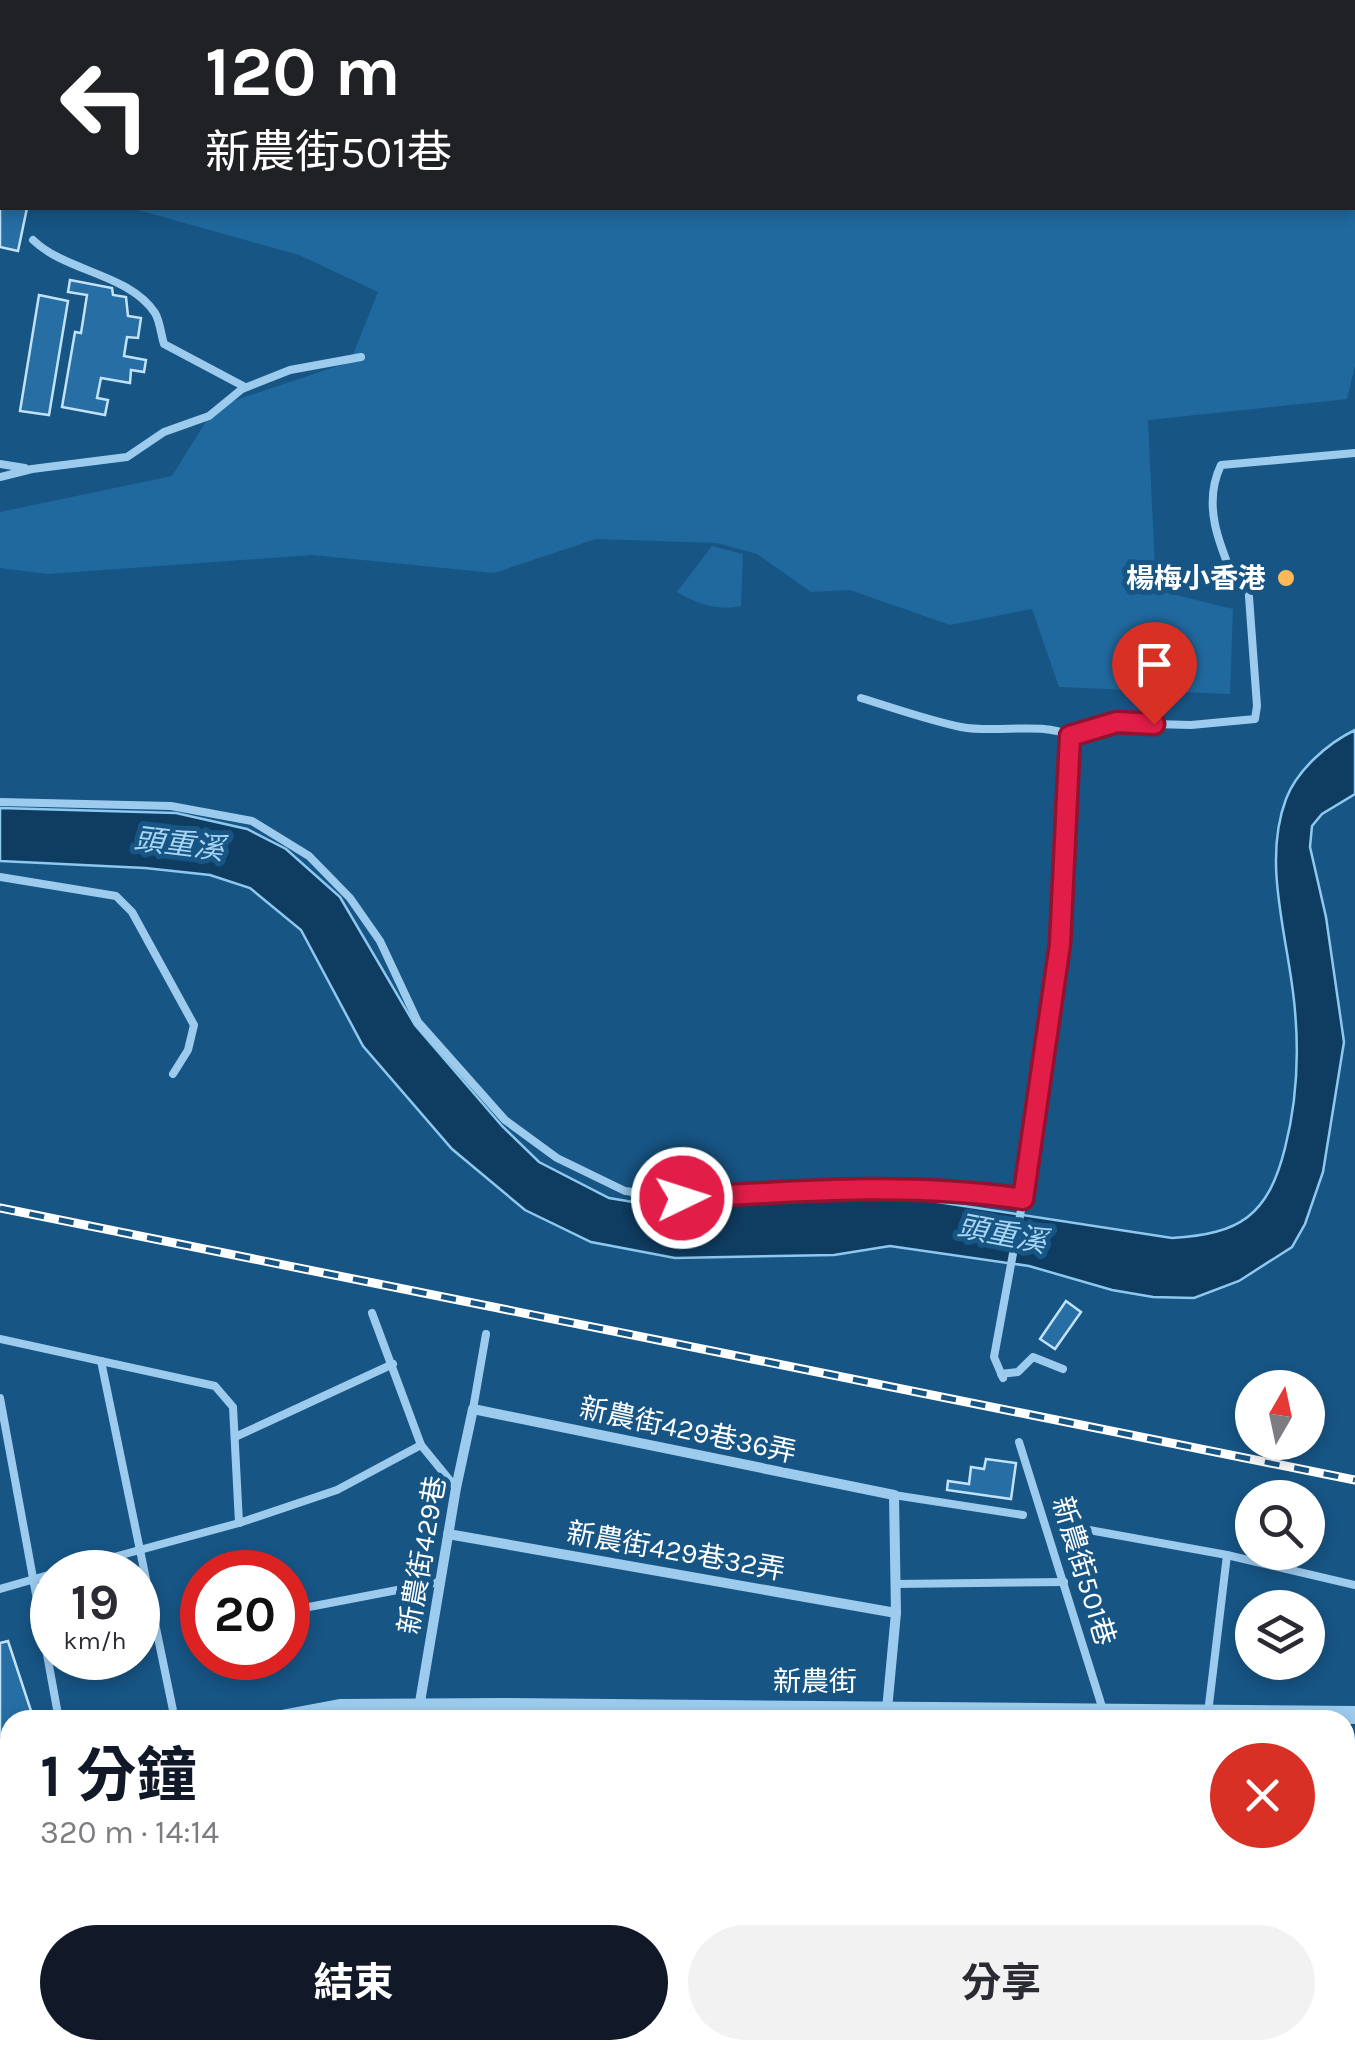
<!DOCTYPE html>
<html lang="zh-TW">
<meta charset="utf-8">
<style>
:root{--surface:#fff;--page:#f2f2f3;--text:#2b2b33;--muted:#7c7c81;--accent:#111827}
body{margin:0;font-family:Karla,"Noto Sans TC",sans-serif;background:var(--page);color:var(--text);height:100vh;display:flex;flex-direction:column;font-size:38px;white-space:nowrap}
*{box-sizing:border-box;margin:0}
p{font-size:32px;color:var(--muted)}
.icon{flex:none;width:55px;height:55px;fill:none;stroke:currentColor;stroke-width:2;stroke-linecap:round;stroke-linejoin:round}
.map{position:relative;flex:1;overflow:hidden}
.drawer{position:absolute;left:0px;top:1710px;width:1355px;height:350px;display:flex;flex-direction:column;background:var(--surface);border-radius:30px 30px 0 0;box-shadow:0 5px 15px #0003}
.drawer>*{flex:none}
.guide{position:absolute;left:0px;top:0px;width:1355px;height:210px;box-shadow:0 5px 15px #0003;background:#202124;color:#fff;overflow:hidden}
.needle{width:65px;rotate:9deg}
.fabs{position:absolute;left:1235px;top:1370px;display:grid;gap:20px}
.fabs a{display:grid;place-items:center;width:90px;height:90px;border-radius:50%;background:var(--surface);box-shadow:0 5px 15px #0003;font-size:50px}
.speed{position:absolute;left:30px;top:1550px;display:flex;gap:20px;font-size:50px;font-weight:700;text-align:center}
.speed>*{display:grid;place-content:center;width:130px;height:130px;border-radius:50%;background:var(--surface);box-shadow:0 5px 15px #0003;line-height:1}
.speed small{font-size:25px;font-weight:400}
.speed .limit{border:15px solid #d22;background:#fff;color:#111}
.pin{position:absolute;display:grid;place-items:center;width:85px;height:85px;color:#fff;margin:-102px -42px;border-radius:50% 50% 50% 0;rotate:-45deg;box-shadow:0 0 10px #0007}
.pin .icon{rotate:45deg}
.me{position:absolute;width:110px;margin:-55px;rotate:86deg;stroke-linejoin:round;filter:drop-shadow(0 0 8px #0008)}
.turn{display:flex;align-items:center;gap:35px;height:210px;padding:0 40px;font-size:45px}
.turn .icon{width:130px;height:130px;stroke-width:2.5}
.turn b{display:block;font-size:70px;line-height:85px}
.round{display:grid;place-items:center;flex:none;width:105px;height:105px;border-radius:52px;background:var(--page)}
.head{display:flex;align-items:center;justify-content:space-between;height:170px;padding:0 40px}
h1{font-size:60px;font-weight:700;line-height:75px;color:var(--accent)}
.primary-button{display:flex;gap:20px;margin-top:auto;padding:20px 40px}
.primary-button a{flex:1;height:115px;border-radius:60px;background:var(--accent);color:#fff;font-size:40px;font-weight:700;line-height:115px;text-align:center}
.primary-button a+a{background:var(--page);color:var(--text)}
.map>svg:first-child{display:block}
.green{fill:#20699e}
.water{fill:#0f3d62;stroke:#8fc8ef;stroke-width:2.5}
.building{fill:#266ea3;stroke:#c2e2f9;stroke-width:2.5}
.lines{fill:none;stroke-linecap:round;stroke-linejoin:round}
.service{stroke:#9dcbed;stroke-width:8}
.minor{stroke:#9dcbed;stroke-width:10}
.tertiary{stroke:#9dcbed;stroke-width:18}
.rail-casing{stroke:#fff;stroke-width:9}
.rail{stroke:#175585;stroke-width:5;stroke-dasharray:15;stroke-linecap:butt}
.route-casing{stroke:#92132f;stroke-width:25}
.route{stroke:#e11d48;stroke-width:18}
.poi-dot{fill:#ffb958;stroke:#175585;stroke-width:4}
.labels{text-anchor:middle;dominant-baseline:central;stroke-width:10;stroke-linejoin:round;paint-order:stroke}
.poi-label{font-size:28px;font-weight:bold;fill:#fff;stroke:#175585;text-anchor:end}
.street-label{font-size:28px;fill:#fff;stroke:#175585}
.water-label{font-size:30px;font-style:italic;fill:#a8d5f4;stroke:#175585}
</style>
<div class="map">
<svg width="1355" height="2060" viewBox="0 0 1355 2060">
<rect width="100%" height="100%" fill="#175585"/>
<g class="green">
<path d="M1355 194V366L1347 399 1148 420 1156 590 1233 609 1230 694 1059 687 1032 609 950 625 850 590 811 592 757 554 717 543 596 539 494 573 312 555 48 574 0 568V512L172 476 215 407 350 362 378 292 299 255 131 208 1322 209 1352 208Z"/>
<path d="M712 546 743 554 741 606C717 611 698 604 677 592Z"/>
<rect x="651" y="2050" width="118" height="10"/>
</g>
<path class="water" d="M1355 730V794L1322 814 1312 826 1310 847 1326 917 1344 1042 1323 1172 1305 1224 1292 1247 1239 1281 1194 1298 1153 1297 1112 1290 1029 1266 890 1246 834 1255 675 1258 591 1242 525 1210 452 1149 363 1046 301 930 250 888 210 875 145 868 0 861V808L176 813 247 829 286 849 340 897 415 1025 502 1126 539 1162 609 1198 675 1209 806 1198 918 1199 1172 1238C1240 1234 1268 1216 1285 1148 1296 1105 1299 1056 1295 1011 1290 943 1261 865 1286 799 1297 770 1328 743 1355 730Z"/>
<g class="building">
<path d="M551 0H702L701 2Z"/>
<path d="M0 151 2 208H27L18 251 0 247Z"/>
<path d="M70 280 112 288 113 295 126 297 128 316 141 318 138 338 127 337 124 356 146 360 144 372 131 370 130 383 101 378 97 398 108 400 105 415 62 407 75 332 81 333 87 295 68 292Z"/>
<path d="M39 295 68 301 49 415 20 411Z"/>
<path d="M1066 1301 1081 1312 1055 1349 1040 1339Z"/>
<path d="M986 1459 1016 1463 1011 1499 947 1490 948 1481 969 1484 971 1467 984 1469Z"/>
<path d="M8 1641 34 1720H10L8 1757 0 1732V1643Z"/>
<path d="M1345 1903 1355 1906V1943L1345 1939Z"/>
<rect x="166" y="2050" width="45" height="10"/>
<rect x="218" y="2050" width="42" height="10"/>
<path d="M613 2050H651V2060H614Z"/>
<path d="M769 2050H839V2054H821V2060H769Z"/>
<path d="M961 2050H1123L975 2060H961Z"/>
<path d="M1220 2050H1285L1282 2060H1254Z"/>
<path d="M1285 2050H1342L1349 2052 1347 2060H1282Z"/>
</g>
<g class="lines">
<g class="service">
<path d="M460 0 468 2"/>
<path d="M1057 0 1065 2"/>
<path d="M1205 2 1206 0"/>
<path d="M33 240C66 272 130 274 155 313 160 321 161 335 164 344L245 387"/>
<path d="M0 464 25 468"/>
<path d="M0 477 32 469 127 457 164 432 209 416 242 389 290 370 361 357"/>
<path d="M861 698C894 708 927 720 961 727 996 734 1042 721 1070 736L1060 944 1023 1199 994 1357 1003 1378"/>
<path d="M1070 736 1117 723 1191 725 1255 719 1257 706 1248 583 1235 582C1219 544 1202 504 1221 465L1355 453"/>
<path d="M0 802 171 806 252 821 309 856 350 898 380 941 418 1022 505 1120 557 1158 625 1191 682 1198 829 1188 958 1189 1023 1199"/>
<path d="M0 877 116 896 132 912 194 1025 188 1050 173 1074"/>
<path d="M372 1313 421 1445 456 1488"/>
<path d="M0 1339 215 1386 233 1407 239 1523"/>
<path d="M101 1361 175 1720"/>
<path d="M1001 1374 1018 1372 1033 1357 1063 1369"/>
<path d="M0 1398 59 1720"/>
<path d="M473 1409 486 1334"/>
<path d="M235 1437 393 1364"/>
<path d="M1019 1442 1103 1710"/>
<path d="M894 1495 1023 1515"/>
<path d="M1089 1530 1227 1555 1355 1585"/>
<path d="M59 1572 239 1523 337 1490 421 1445"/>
<path d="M895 1584 1064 1582"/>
<path d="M0 1589 52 1574"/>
<path d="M288 1611 439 1582"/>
<path d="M1208 1713 1227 1555"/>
<path d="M101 2050 103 2060"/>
</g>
<g class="minor">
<path d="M448 1534 896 1613"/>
<path d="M417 1720 456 1488 473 1409 894 1495 896 1613 886 1720"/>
<path d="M919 2050 923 2060"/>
<path d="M416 2060V2050"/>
<path d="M1189 2060 1190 2050"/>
</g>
<g class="tertiary">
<path d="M276 1720 340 1708 503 1707 1355 1715"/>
<path d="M0 1856 10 1850"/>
</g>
<defs>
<path id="rail" d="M0 1208 1355 1480"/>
</defs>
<use href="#rail" class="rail-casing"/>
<use href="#rail" class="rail"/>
</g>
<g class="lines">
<defs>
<path id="route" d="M682 1198C796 1191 909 1182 1023 1199L1060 944 1070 736 1117 722 1154 724"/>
</defs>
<use href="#route" class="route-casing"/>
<use href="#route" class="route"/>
</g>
<circle class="poi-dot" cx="1286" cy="578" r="10"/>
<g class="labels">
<g class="poi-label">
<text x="1266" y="578">楊梅小香港</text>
</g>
<g class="street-label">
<text transform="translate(688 1430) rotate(12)">新農街429巷36弄</text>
<text transform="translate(676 1551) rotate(10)">新農街429巷32弄</text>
<text transform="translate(422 1555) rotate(-80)">新農街429巷</text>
<text transform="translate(1084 1571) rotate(73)">新農街501巷</text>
<text x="815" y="1681">新農街</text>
</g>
<g class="water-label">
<text transform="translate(179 844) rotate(7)">頭重溪</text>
<text transform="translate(1002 1234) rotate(11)">頭重溪</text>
</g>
</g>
</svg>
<div class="fabs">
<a><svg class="needle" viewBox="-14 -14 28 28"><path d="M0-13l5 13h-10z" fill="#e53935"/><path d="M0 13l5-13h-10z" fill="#7c7c81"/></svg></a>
<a><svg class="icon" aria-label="search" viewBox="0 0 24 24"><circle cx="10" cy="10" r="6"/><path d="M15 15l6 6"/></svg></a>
<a><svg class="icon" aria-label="layers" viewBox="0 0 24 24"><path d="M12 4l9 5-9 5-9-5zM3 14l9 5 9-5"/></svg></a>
</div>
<div class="speed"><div>19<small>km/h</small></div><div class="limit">20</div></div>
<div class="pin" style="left:1154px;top:724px;background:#d93025"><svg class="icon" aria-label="arrive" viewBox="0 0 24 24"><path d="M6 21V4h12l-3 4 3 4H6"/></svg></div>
<svg class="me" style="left:682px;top:1198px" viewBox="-20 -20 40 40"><circle r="17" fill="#e11d48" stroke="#fff" stroke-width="3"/><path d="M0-11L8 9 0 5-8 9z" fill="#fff"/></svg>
<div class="guide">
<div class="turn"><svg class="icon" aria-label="left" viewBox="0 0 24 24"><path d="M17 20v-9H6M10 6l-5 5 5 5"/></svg><div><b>120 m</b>新農街501巷</div></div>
</div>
<section class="drawer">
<div class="head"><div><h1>1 分鐘</h1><p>320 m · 14:14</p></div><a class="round" style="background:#d93025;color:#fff"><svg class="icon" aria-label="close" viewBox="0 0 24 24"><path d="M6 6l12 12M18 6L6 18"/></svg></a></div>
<div class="primary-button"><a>結束</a><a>分享</a></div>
</section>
</div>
